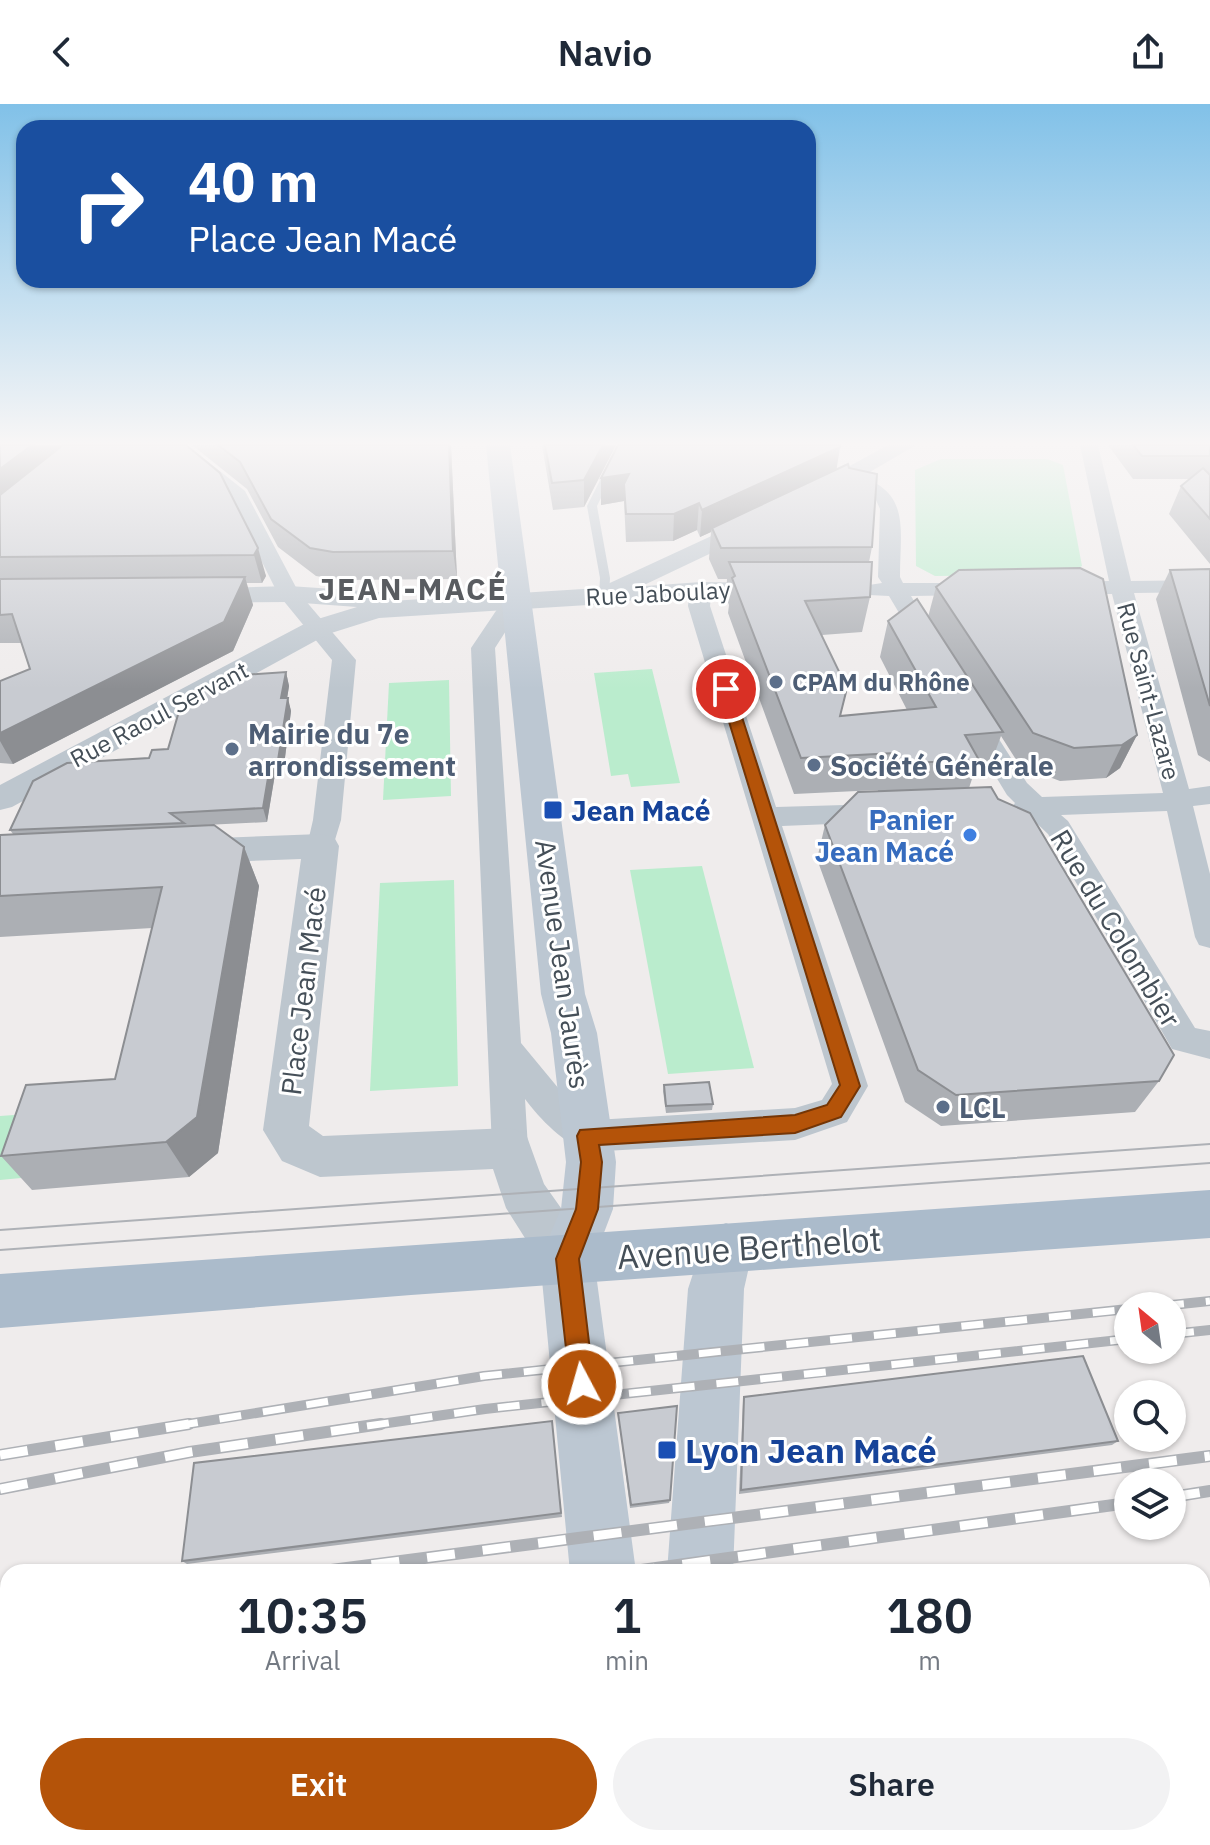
<!DOCTYPE html>
<meta charset="utf-8">
<style>
:root{--surface:#fff;--page:#f2f2f3;--text:#1f2937;--muted:#747a83;--accent:#b45309}
body{margin:0;font-family:"IBM Plex Sans",sans-serif;background:var(--page);color:var(--text);height:100vh;display:flex;flex-direction:column;font-size:30px;white-space:nowrap}
*{box-sizing:border-box;margin:0}
p{font-size:26px;color:var(--muted)}
.icon{flex:none;width:44px;height:44px;fill:none;stroke:currentColor;stroke-width:2;stroke-linecap:round;stroke-linejoin:round}
.map{position:relative;flex:1;overflow:hidden}
.panel{position:absolute;left:0px;top:1460px;width:1210px;height:282px;display:flex;flex-direction:column;background:var(--surface);border-radius:24px 24px 0 0;box-shadow:0 2px 6px #0004}
.panel>*{flex:none}
.banner{position:absolute;left:16px;top:16px;width:800px;height:168px;border-radius:24px;box-shadow:0 2px 6px #0004;background:#1a4fa0;color:#fff;overflow:hidden}
.needle{width:52px;rotate:331deg}
.fabs{position:absolute;left:1114px;top:1188px;display:grid;gap:16px}
.fabs a{display:grid;place-items:center;width:72px;height:72px;border-radius:50%;background:var(--surface);box-shadow:0 2px 6px #0004;font-size:40px}
.pin{position:absolute;display:grid;place-items:center;width:68px;height:68px;color:#fff;margin:-34px;border:4px solid #fff;border-radius:50%;box-shadow:0 2px 8px #0007}
.me{position:absolute;width:88px;margin:-44px;rotate:354deg;stroke-linejoin:round;filter:drop-shadow(0 0 6px #0008)}
.turn{display:flex;align-items:center;gap:28px;height:168px;padding:0 40px;font-size:36px}
.turn .icon{width:104px;height:104px;stroke-width:2.5}
.turn b{display:block;font-size:56px;line-height:68px}
.eta{display:flex;justify-content:space-evenly;align-items:center;height:136px;text-align:center}
.eta b{font-size:48px;font-weight:600;line-height:56px}
.action{display:flex;gap:16px;margin-top:auto;padding:16px 40px}
.action a{flex:1;height:92px;border-radius:48px;background:var(--accent);color:#fff;font-size:32px;font-weight:600;line-height:92px;text-align:center}
.action a+a{background:var(--page);color:var(--text)}
header{display:flex;justify-content:space-between;align-items:center;height:104px;padding:0 40px;background:var(--surface);font-size:36px;font-weight:600}
.map>svg:first-child{display:block}
.green{fill:#baeccd}
.lines{fill:none;stroke-linecap:round;stroke-linejoin:round}
.service{fill:#bdc6ce;fill-rule:evenodd}
.minor{fill:#bdc6ce;fill-rule:evenodd}
.tertiary{fill:#bdc6ce;fill-rule:evenodd}
.secondary{fill:#bcc7d2;fill-rule:evenodd}
.primary{fill:#abbbcb;fill-rule:evenodd}
.tram{stroke:#aeb1b6;stroke-width:2}
.rail-far1-casing{stroke:#aeb1b6;stroke-width:10}
.rail-casing{stroke:#aeb1b6;stroke-width:12}
.rail-far1{stroke:#fff;stroke-width:7;stroke-dasharray:22;stroke-linecap:butt}
.rail{stroke:#fff;stroke-width:9;stroke-dasharray:28;stroke-linecap:butt}
.wall{fill:#acafb4}
.shaded-wall{fill:#8c8e92}
.building{fill:#c8cbd1;stroke:#8c8e92;stroke-width:2}
.route{fill:#b45309;stroke:#753606;stroke-width:2}
.service-dot{fill:#5c6f8a;stroke:#fff;stroke-width:3}
.transit-dot{fill:#1a4fb4;stroke:#fff;stroke-width:3}
.shop-dot{fill:#3f7fe0;stroke:#fff;stroke-width:3}
.labels{text-anchor:middle;dominant-baseline:central;stroke-width:6;stroke-linejoin:round;paint-order:stroke}
.far-street-label{font-size:24px;fill:#454f58;stroke:#fff}
.far-service-label{font-size:24px;font-weight:bold;fill:#4e5e75;stroke:#fff;text-anchor:start}
.service-label{font-size:28px;font-weight:bold;fill:#4e5e75;stroke:#fff;text-anchor:start}
.transit-label{font-size:28px;font-weight:bold;fill:#164399;stroke:#fff;text-anchor:start}
.shop-label{font-size:28px;font-weight:bold;fill:#366cbe;stroke:#fff;text-anchor:end}
.street-label{font-size:28px;fill:#454f58;stroke:#fff}
.far-district-label{font-size:30px;font-weight:bold;letter-spacing:2px;fill:#595c60;stroke:#fff}
.near-street-label{font-size:34px;fill:#454f58;stroke:#fff}
.near-transit-label{font-size:34px;font-weight:bold;fill:#164399;stroke:#fff;text-anchor:start}
</style>
<header><svg class="icon" aria-label="back" viewBox="0 0 24 24"><path d="M15 5l-7 7 7 7"/></svg>Navio<svg class="icon" aria-label="share" viewBox="0 0 24 24"><path d="M12 15V3M7 8l5-5 5 5M5 13v7h14v-7"/></svg></header>
<div class="map">
<svg width="1210" height="1741" viewBox="0 0 1210 1741">
<rect width="100%" height="100%" fill="#efecec"/>
<g class="green">
<path d="M941 355H1047L1063 361 1082 462 1065 471 935 472 916 462 915 366Z"/>
<path d="M652 565 680 679 631 683 628 670 611 672 594 569Z"/>
<path d="M449 576 451 692 383 696 389 579Z"/>
<path d="M702 762 754 964 668 970 630 766Z"/>
<path d="M454 776 458 982 370 987 380 779Z"/>
<path d="M42 1009 21 1074 0 1076V1012Z"/>
</g>
<g class="lines">
<path class="service" d="M618 341H627L597 402 610 474 609 492 604 495 599 492 600 474 587 402Z"/>
<g class="minor">
<path d="M167 341H187L245 387 299 489 356 556 341 716 331 749 321 752 311 749 307 742 313 716 332 556 278 490 230 394Z"/>
<path d="M1080 341H1098L1131 477 1210 476V488L1134 489 1189 685 1210 682V700L1193 702 1210 770V844L1199 841 1195 833 1167 707 1061 711 1068 717 1195 924 1210 927V955L1172 945 1048 730 1029 712 1016 709 1012 703 1015 699 1007 691 959 612 963 607H981L1027 679 1042 693 1163 689 1112 490H1061L1050 484 1061 478 1109 477Z"/>
<path d="M849 369C912 385 900 420 900 473L903 479H979L990 485 979 491 911 492 941 541 937 546H921L889 492 869 491 866 486 869 481 882 479 878 473 880 405 876 396 842 379 840 375 842 371Z"/>
<path d="M701 478 771 479 782 485 771 491H711L710 502 776 703 879 700 889 703 893 709 889 715 879 718 782 722 868 982 847 1018 795 1036 588 1048C563 1039 541 1016 525 995L528 1044 523 1055 510 1060 497 1055 492 1044 471 544 506 492 514 490 525 497 495 544 521 939 564 991 595 1016 795 1004 822 996 832 980 688 502 689 491 604 499 593 492 604 485Z"/>
</g>
<g class="tertiary">
<path d="M888 341H916L822 396H806L802 391 806 386Z"/>
<path d="M759 410 768 412 771 417 768 422 604 500 379 514 328 530 12 703 0 706V681L308 518 357 503 289 498 194 499 184 497 180 491 184 485 289 482 378 488 388 490 391 497 599 484Z"/>
<path d="M321 730 334 733 339 742 309 1022 323 1032 510 1024 526 1030 544 1080 585 1138 592 1155 585 1172 567 1179 549 1172 506 1104 493 1065 320 1073 282 1057 263 1026 301 755 192 759 179 756 174 747 179 738 192 735Z"/>
</g>
<g class="secondary">
<path d="M486 341H510L585 890 597 929 616 1058 613 1105 594 1155 636 1468H570L540 1155 561 1105 566 1058 551 929 541 890Z"/>
<path d="M726 1119 745 1127 753 1145 744 1185 733 1468H667L688 1185 707 1127Z"/>
<path d="M617 1734H693L691 1741H615Z"/>
</g>
<path class="primary" d="M1210 1086V1134L411 1191 0 1224V1170Z"/>
<g class="tram">
<path d="M0 1126 1210 1040"/>
<path d="M0 1146 1210 1059"/>
</g>
<defs>
<g id="rail-far1">
<path d="M1162 1202 1210 1197"/>
<path d="M1172 1230 1210 1226"/>
<path d="M176 1322 484 1272 1128 1205"/>
<path d="M367 1322 485 1305 1128 1235"/>
</g>
<g id="rail">
<path d="M0 1351 189 1320"/>
<path d="M0 1385 190 1348 381 1320"/>
<path d="M1172 1393 1210 1387"/>
<path d="M316 1468 1210 1352"/>
<path d="M627 1468 1128 1399"/>
<path d="M0 1510 8 1509"/>
<path d="M0 1550 8 1549"/>
</g>
</defs>
<use href="#rail-far1" class="rail-far1-casing"/>
<use href="#rail" class="rail-casing"/>
<use href="#rail-far1" class="rail-far1"/>
<use href="#rail" class="rail"/>
</g>
<g class="wall">
<path d="M0 341 220 369 266 472 262 479H246L253 501 233 547 13 660 0 659V577L30 565 22 539H0Z"/>
<path d="M192 341H451L457 475 340 476 316 472 278 443 247 385Z"/>
<path d="M542 341H616L584 403 553 406Z"/>
<path d="M1108 341H1210V460L1169 410 1181 382 1189 375H1133Z"/>
<path d="M836 366 872 443 869 458 870 493 862 528 822 531 841 612 907 606 880 553 888 517 928 513 936 483 1137 631 1120 664 1106 674 1060 677 1020 662 1001 632 989 664 975 666 969 684 1159 977 1135 1008 941 1022 905 998 817 755 825 721 878 688V686L794 690 728 509 729 501 726 493 727 475H718L709 455 711 428 700 433 697 426 673 437 626 438 624 397 601 401V374Z"/>
<path d="M1210 465V658L1198 651 1156 495 1170 466Z"/>
<path d="M286 568 289 582 287 594 291 607 283 669 275 670 267 718 185 722 244 743 259 782 218 1049 189 1073 32 1086 1 1052 115 975 152 824 0 833V731L13 730 10 726 168 645Z"/>
<path d="M664 981 713 1000 712 1006 666 1009 663 987Z"/>
<path d="M744 1293 1118 1337 1112 1341 739 1390 743 1298Z"/>
<path d="M618 1309 670 1396 669 1399 630 1404Z"/>
<path d="M552 1317 562 1413 187 1460 182 1457Z"/>
</g>
<g class="shaded-wall">
<path d="M32 341H76L0 401V365Z"/>
<path d="M449 341H451L457 475 453 447Z"/>
<path d="M603 341H616L584 403V376Z"/>
<path d="M840 343 836 369 712 424 711 428 700 433 702 406Z"/>
<path d="M629 370 624 380V397L601 401V374Z"/>
<path d="M699 399 697 426 673 437 674 410Z"/>
<path d="M258 444 266 472 262 479 254 451Z"/>
<path d="M245 473 253 501 233 547 13 660 0 637V629Z"/>
<path d="M286 568 289 582 285 608 281 594Z"/>
<path d="M288 594 291 607 283 669 278 656Z"/>
<path d="M1137 631 1120 664 1106 674 1122 641Z"/>
<path d="M271 656 275 670 267 718 263 704Z"/>
<path d="M244 743 259 782 218 1049 189 1073 166 1038Z"/>
<path d="M116 1734H134V1741H115Z"/>
<rect x="356" y="1734" width="9" height="7"/>
</g>
<g class="building">
<path d="M0 341H32L0 365Z"/>
<path d="M63 341H186L220 369 258 444 254 451 0 453V391Z"/>
<path d="M218 341H449L453 447 333 448 310 444 271 415 240 358Z"/>
<path d="M545 341H603L584 376 552 379Z"/>
<path d="M618 341H840V343L702 406 699 399 674 410H626L624 380 629 370 601 374Z"/>
<path d="M1133 341H1210V352H1142Z"/>
<path d="M848 360 849 364 877 370 872 443 721 444 712 424Z"/>
<path d="M1203 364 1210 371V415L1181 382Z"/>
<path d="M729 458H872L870 493 805 497 847 584 840 612 936 603 888 517 917 495 1003 628 965 631 979 656 885 660 897 649 801 654 732 474 735 472Z"/>
<path d="M1080 464 1103 475 1137 631 1122 641 1074 644 1033 629 936 483 959 466Z"/>
<path d="M1210 465V602L1170 466Z"/>
<path d="M245 473 224 518 0 629V577L30 565 12 510 0 511V475Z"/>
<path d="M286 568 281 594H288L278 656H271L263 704 170 709 184 719 10 726 33 677 67 659 149 654 152 646 168 645 182 597 229 572Z"/>
<path d="M991 683 998 695 1030 709 1174 951 1159 977 956 991 918 966 825 721 858 688Z"/>
<path d="M214 721 244 743 197 1013 166 1038 1 1052 26 981 115 975 162 783 0 792V731Z"/>
<path d="M709 978 713 1000 666 1002 664 981Z"/>
<path d="M1083 1252 1118 1337 741 1386 744 1293Z"/>
<path d="M677 1302 670 1396 631 1401 618 1309Z"/>
<path d="M552 1317 561 1409 182 1457 194 1359Z"/>
<path d="M8 1730V1734H116L115 1741H0V1732Z"/>
<path d="M285 1734H356V1741H250Z"/>
</g>
<linearGradient id="sky" x2="0" y2="1"><stop stop-color="#81c1e8"/><stop offset="0.58" stop-color="#f8f6f6"/><stop offset="1" stop-color="#f8f6f6" stop-opacity="0"/></linearGradient>
<rect width="1210" height="585" fill="url(#sky)"/>
<path class="route" d="M726 580 733 585 860 982 841 1013 795 1029 599 1041 602 1058 598 1105 579 1155 594 1280 591 1288 582 1292 573 1288 570 1280 556 1155 576 1105 581 1058 577 1032 580 1026 795 1011 827 1001 840 981 719 585Z"/>
<g class="service-dot">
<circle cx="776" cy="578" r="8"/>
<circle cx="232" cy="645" r="8"/>
<circle cx="814" cy="661" r="8"/>
<circle cx="943" cy="1003" r="8"/>
</g>
<g class="transit-dot">
<rect x="543" y="696" width="20" height="20" rx="4"/>
<rect x="657" y="1336" width="20" height="20" rx="4"/>
</g>
<circle class="shop-dot" cx="970" cy="731" r="8"/>
<g class="labels">
<g class="far-street-label">
<text transform="translate(658 489) rotate(-3)">Rue Jaboulay</text>
<text transform="translate(1149 587) rotate(75)">Rue Saint-Lazare</text>
<text transform="translate(159 610) rotate(-28)">Rue Raoul Servant</text>
</g>
<g class="far-service-label">
<text x="792" y="578">CPAM du Rhône</text>
</g>
<g class="service-label">
<text x="248" y="629">Mairie du 7e<tspan x="248" dy="32">arrondissement</tspan></text>
<text x="830" y="661">Société Générale</text>
<text x="959" y="1003">LCL</text>
</g>
<g class="transit-label">
<text x="571" y="706">Jean Macé</text>
</g>
<g class="shop-label">
<text x="954" y="715">Panier<tspan x="954" dy="32">Jean Macé</tspan></text>
</g>
<g class="street-label">
<text transform="translate(1116 824) rotate(59)">Rue du Colombier</text>
<text transform="translate(563 860) rotate(82)">Avenue Jean Jaurès</text>
<text transform="translate(303 887) rotate(-83)">Place Jean Macé</text>
</g>
<g class="far-district-label">
<text x="413" y="484">JEAN-MACÉ</text>
</g>
<g class="near-street-label">
<text transform="translate(749 1143) rotate(-4)">Avenue Berthelot</text>
</g>
<g class="near-transit-label">
<text x="685" y="1346">Lyon Jean Macé</text>
</g>
</g>
</svg>
<div class="fabs">
<a><svg class="needle" viewBox="-14 -14 28 28"><path d="M0-13l5 13h-10z" fill="#e53935"/><path d="M0 13l5-13h-10z" fill="#747a83"/></svg></a>
<a><svg class="icon" aria-label="search" viewBox="0 0 24 24"><circle cx="10" cy="10" r="6"/><path d="M15 15l6 6"/></svg></a>
<a><svg class="icon" aria-label="layers" viewBox="0 0 24 24"><path d="M12 4l9 5-9 5-9-5zM3 14l9 5 9-5"/></svg></a>
</div>
<div class="pin" style="left:726px;top:585px;background:#d93025"><svg class="icon" aria-label="arrive" viewBox="0 0 24 24"><path d="M6 21V4h12l-3 4 3 4H6"/></svg></div>
<svg class="me" style="left:582px;top:1280px" viewBox="-20 -20 40 40"><circle r="17" fill="#b45309" stroke="#fff" stroke-width="3"/><path d="M0-11L8 9 0 5-8 9z" fill="#fff"/></svg>
<div class="banner">
<div class="turn"><svg class="icon" aria-label="right" viewBox="0 0 24 24"><path d="M7 20v-9h11M14 6l5 5-5 5"/></svg><div><b>40 m</b>Place Jean Macé</div></div>
</div>
<section class="panel">
<div class="eta">
<div><b>10:35</b><p>Arrival</p></div>
<div><b>1</b><p>min</p></div>
<div><b>180</b><p>m</p></div>
</div>
<div class="action"><a>Exit</a><a>Share</a></div>
</section>
</div>
